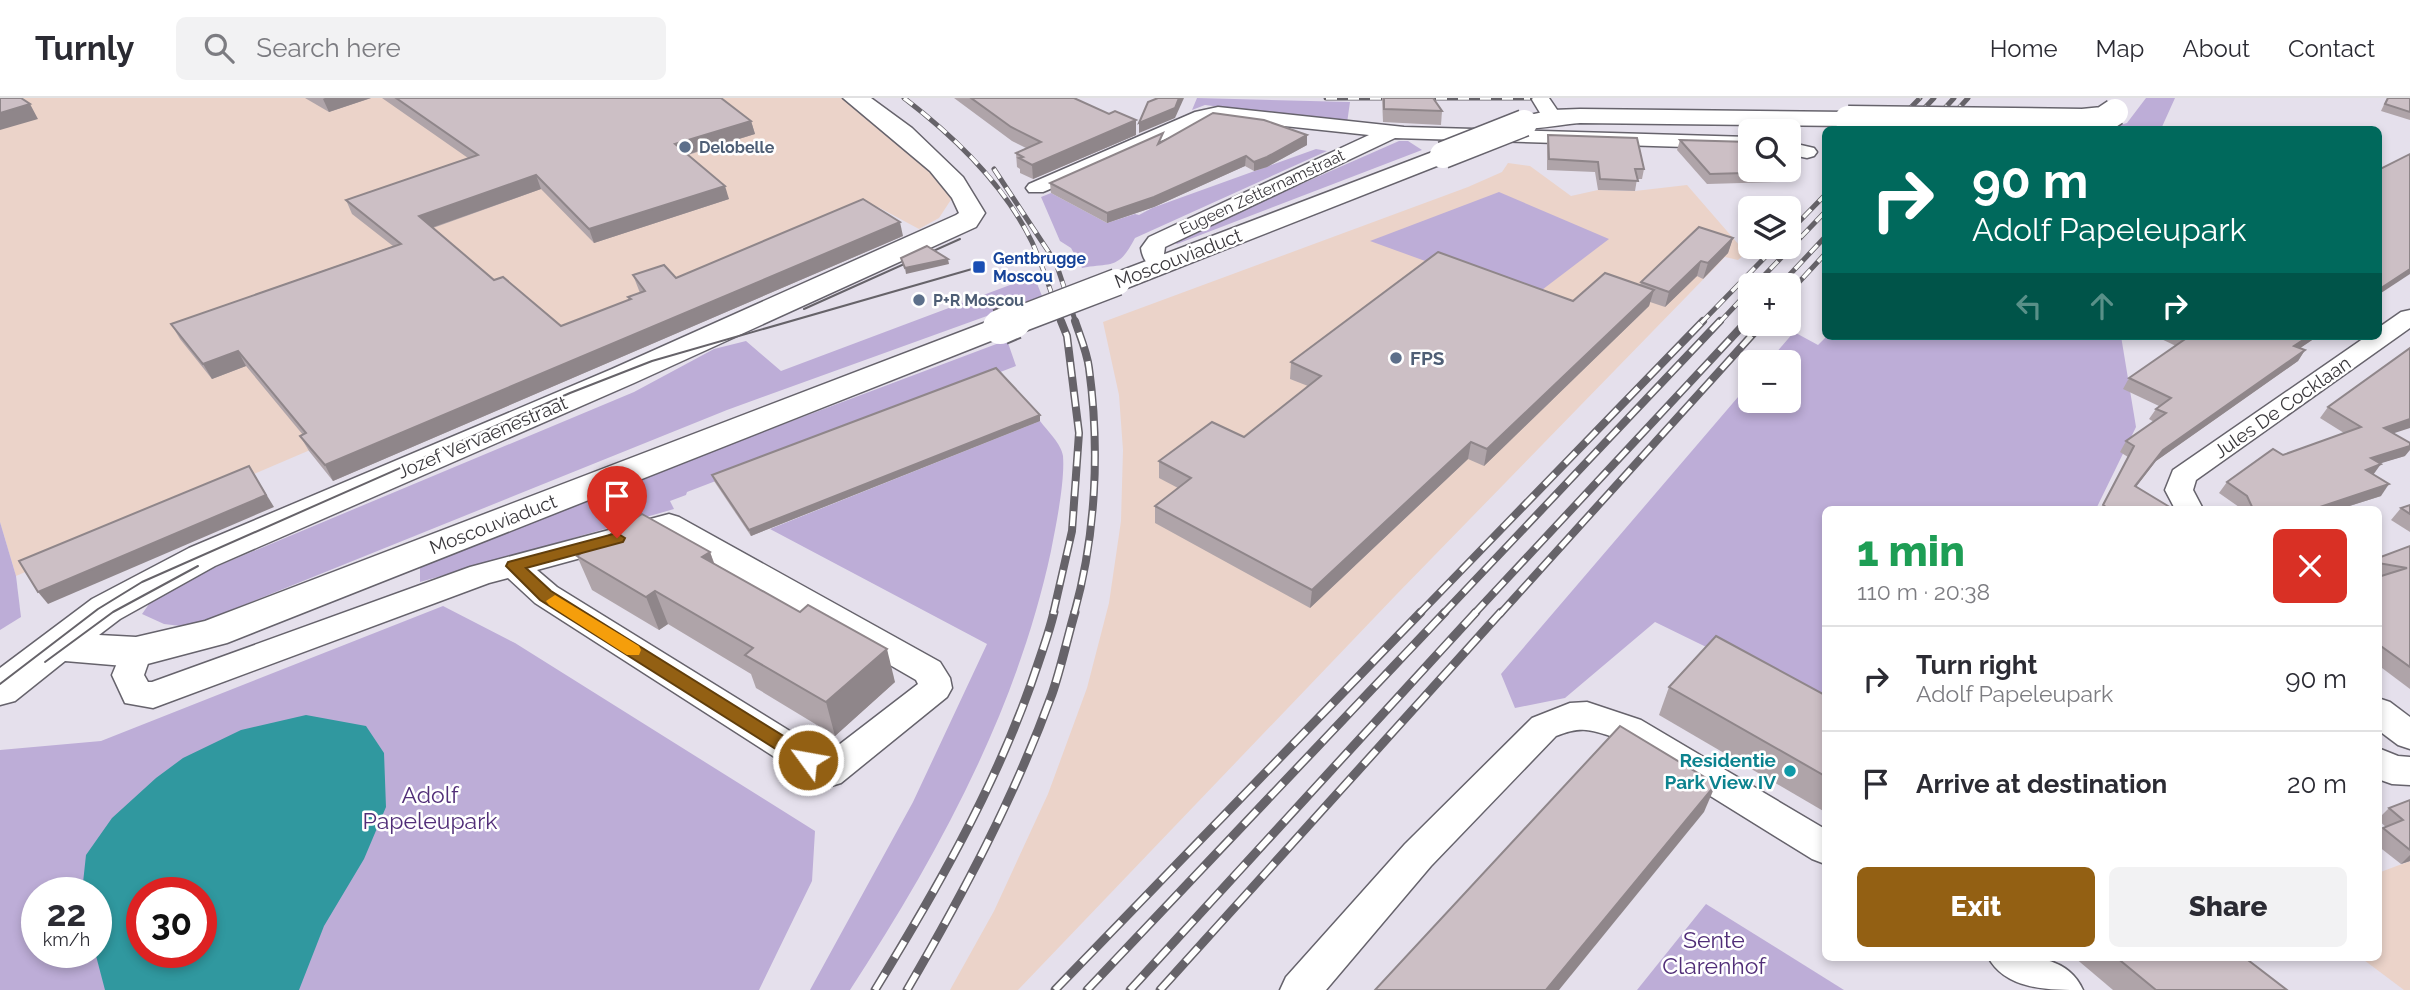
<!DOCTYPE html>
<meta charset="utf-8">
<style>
:root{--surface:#fff;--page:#f2f2f3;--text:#2b2b33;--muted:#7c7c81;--line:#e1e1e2;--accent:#936013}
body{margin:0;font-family:Raleway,sans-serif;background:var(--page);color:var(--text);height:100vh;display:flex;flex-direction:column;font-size:26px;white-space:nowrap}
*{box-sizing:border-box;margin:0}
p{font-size:23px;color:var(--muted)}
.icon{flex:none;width:38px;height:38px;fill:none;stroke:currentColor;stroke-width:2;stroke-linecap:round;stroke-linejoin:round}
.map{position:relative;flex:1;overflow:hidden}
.side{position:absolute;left:1822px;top:408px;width:560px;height:455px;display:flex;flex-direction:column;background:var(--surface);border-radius:10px;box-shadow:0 4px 10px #0003}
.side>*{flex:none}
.top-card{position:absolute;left:1822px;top:28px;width:560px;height:214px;border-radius:10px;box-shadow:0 4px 10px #0003;background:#00695c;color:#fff;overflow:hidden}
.fabs{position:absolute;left:1738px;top:21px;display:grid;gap:14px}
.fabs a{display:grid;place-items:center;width:63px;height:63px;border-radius:10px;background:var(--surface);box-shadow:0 4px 10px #0003;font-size:35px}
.speed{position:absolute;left:21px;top:779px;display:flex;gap:14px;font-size:35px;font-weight:700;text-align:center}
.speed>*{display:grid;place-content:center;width:91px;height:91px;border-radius:50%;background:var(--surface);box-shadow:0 4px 10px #0003;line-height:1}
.speed small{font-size:18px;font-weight:400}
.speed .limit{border:10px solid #d22;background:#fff;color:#111}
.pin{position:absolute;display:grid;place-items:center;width:60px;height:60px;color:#fff;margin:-72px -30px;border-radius:50% 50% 50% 0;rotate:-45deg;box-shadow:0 0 7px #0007}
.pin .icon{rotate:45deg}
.me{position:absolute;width:77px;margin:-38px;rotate:302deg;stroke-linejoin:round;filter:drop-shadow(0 0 5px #0008)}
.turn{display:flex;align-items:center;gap:24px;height:147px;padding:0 35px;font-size:32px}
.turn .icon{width:91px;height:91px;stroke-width:2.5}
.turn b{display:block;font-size:49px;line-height:60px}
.lanes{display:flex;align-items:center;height:66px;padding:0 35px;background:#0003;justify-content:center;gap:35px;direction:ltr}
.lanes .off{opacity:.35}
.round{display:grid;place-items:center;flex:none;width:74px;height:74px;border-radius:10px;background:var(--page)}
.summary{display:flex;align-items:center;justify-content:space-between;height:119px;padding:0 35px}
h1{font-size:42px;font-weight:800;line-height:52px;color:#1e9e55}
.primary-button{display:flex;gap:14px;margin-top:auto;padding:14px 35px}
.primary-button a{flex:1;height:80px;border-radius:10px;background:var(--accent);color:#fff;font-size:28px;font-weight:800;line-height:80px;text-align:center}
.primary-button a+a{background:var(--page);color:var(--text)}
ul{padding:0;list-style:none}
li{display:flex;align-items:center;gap:21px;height:105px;padding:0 35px;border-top:2px solid var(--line)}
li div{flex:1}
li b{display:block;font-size:26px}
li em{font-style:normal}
header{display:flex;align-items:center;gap:42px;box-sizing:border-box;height:98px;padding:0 35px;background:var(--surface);border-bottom:2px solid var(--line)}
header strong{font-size:33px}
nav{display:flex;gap:38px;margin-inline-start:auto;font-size:24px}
.search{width:490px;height:63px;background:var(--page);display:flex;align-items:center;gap:18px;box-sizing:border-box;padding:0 24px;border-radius:10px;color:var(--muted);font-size:26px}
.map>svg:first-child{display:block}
.industrial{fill:#ebd3c9}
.green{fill:#bdadd7;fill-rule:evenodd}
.water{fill:#30989f;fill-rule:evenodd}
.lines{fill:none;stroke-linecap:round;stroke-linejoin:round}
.minor-casing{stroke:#66636c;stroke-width:3}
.tertiary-casing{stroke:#66636c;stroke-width:3}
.minor{fill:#fff;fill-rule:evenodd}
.tertiary{fill:#fff;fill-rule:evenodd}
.tram{stroke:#666369;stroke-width:2}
.rail-far2-casing{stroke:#666369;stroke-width:5}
.rail-far1-casing{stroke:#666369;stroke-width:8}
.rail-casing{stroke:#666369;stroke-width:9}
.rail-far2{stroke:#fff;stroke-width:3.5;stroke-dasharray:11;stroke-linecap:butt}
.rail-far1{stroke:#fff;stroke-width:5;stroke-dasharray:15;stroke-linecap:butt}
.rail{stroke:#fff;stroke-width:6;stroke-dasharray:19;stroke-linecap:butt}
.tertiary-bridge-far1-casing{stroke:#66636c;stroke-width:29;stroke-linecap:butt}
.tertiary-bridge-casing{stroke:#66636c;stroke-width:38;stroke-linecap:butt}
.tertiary-bridge-far1{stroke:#fff;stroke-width:26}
.tertiary-bridge{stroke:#fff;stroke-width:34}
.wall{fill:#afa4a9}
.shaded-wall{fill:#8f868a}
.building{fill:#ccbfc5;stroke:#8f868a;stroke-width:2}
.route{fill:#936013;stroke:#603e0c;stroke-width:2}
.slow{fill:#f59e0b}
.service-dot{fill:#5c6f8a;stroke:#fff;stroke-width:2.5}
.transit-dot{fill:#1a4fb4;stroke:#fff;stroke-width:2.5}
.culture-dot{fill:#0f9aa8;stroke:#fff;stroke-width:2.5}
.labels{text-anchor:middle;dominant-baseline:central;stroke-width:5;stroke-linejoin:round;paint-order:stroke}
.far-service-label{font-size:16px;font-weight:bold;fill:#4e5e75;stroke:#fff;text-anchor:start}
.far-street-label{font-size:16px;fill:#3a383c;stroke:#fff}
.far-transit-label{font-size:16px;font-weight:bold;fill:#164399;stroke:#fff;text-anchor:start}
.street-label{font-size:19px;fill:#3a383c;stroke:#fff}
.service-label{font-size:19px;font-weight:bold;fill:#4e5e75;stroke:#fff;text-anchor:start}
.culture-label{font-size:19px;font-weight:bold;fill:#0d838f;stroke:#fff;text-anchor:end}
.near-park-label{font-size:23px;fill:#512e78;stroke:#fff}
</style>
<header>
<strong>Turnly</strong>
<div class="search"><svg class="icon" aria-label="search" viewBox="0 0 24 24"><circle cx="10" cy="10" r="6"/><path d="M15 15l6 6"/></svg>Search here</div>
<nav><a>Home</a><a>Map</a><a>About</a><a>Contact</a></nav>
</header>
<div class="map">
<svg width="2410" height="892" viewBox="0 0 2410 892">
<rect width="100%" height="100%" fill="#e5e0ec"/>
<g class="industrial">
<path d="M0 0H852L958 91 939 120 919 131 878 109 16 478 0 424Z"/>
<path d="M1508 65 1530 68 1571 98 1598 92 1635 93 1687 87 1746 155 1738 162 1725 159 1396 497 1018 892H950L994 813 1048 696 1087 590 1109 505 1121 423 1123 352 1119 297 1103 224 1468 89 1502 74Z"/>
<path d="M2410 763V892H2404L2360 859H2378V775Z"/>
</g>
<g class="green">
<path d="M1197 0 1350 4 1347 25 1205 7 1192 12Z"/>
<path d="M2146 0H2175L2161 31 2103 32 2127 25Z"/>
<path d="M1399 43H1408L1422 52 1177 146 1172 143Z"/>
<path d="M1316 51 1327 53 1135 140C1118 173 1111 164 1082 170L1071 150 1060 143 1041 99 1051 95 1107 125 1135 116 1139 117 1152 110Z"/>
<path d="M1499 94 1609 141 1530 201 1370 143Z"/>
<path d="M1034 178 1042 198 727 312 189 529 164 526 142 516 154 499 194 478 634 294 714 251 746 243 781 273Z"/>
<path d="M1794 234 1818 247 1827 238H2121L2136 329 2096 411H1825V607L1655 524 1565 600 1515 610 1501 576 1750 285V303H1788V264H1768Z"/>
<path d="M1007 242 1016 268 687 394 686 397 670 403 674 411 420 484V463Z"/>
<path d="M1040 323C1047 332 1062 347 1063 358 1065 384 1056 427 1051 453 1017 612 938 757 850 892H810L913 704 987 546 770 431Z"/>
<path d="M0 424 16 478 21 519 0 532Z"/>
<path d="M443 508 515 545 815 733 812 783 759 892H0V652L101 643ZM37 794H96V854H37ZM142 794H201V854H142Z"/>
<path d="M1706 806 1844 892H1637Z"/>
</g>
<path class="water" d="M306 617 366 628 384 655 386 709 364 761 324 828 299 892H105L95 854 96 794H82L86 757 112 720 156 680 183 660 241 632ZM201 794V854H142V794Z"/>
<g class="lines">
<defs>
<g id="minor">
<path d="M1531 0H1549L1562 19 1559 23H1545Z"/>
<path d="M1218 9 1404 29 1750 39V51L1395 40 1165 149 1164 156 1173 167 1170 172C1155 176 1143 166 1141 150L1149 139 1369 37 1218 21 1207 23 1043 94H1029L1026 90 1029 86 1195 14Z"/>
<path d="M1788 44 1814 50 1817 54 1814 58 1807 60 1788 56Z"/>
<path d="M2410 212V230L2196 382 2193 392 2203 411H2175L2165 392 2173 372 2367 238H2378V230L2401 214Z"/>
<path d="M669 416 679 419 940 564 950 580 952 590 947 599 841 685 828 689 815 685 535 505 508 480 489 485 153 610 125 605 112 577 125 546 136 542 147 546 152 554 144 577 148 584H152L470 469ZM665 437 916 582 918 586 827 656 557 489 537 472Z"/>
<path d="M2378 600 2390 604 2410 619V651L2398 647 2378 632Z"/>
<path d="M1587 604 1641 622 1825 731V766L1812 761 1617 640C1591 632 1583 627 1556 638L1431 768 1326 892H1280L1286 879 1405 746 1532 620 1570 605Z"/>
<path d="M2378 650 2398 658 2410 659V687L2392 686 2378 681Z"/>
<path d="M1988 859C2024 859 2066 854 2083 892 2048 892 2006 892 1988 859Z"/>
</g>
<g id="tertiary">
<path d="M843 0H871L912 30 963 79 985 115 976 129 634 285 215 468 120 521 99 537 136 539 205 523 989 223 1000 220 1011 223 1015 229 1011 235 227 545 136 569 65 563 15 603 0 607V570L92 501 189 450 612 271 956 117 959 115 952 100 930 73Z"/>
<path d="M1580 11 1848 14 1856 16 1860 21 1856 26 1848 28 1580 25C1563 26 1529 33 1516 30L1512 25 1516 20 1552 12Z"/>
<path d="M1443 50 1452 52 1455 57 1452 62 1127 190 1117 193 1107 190 1103 184 1107 178Z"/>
</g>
</defs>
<use href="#minor" class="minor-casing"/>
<use href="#tertiary" class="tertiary-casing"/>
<use href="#minor" class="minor"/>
<use href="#tertiary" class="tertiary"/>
<g class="tram">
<path d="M804 211 960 141"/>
<path d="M45 564 113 514 198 468"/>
<path d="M0 586 98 511 142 484 570 295 652 263 979 169"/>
</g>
<defs>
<g id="rail-far2">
<path d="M904 0C955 39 1004 86 1032 144 1044 170 1052 199 1062 225"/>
<path d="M1326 0H1530"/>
<path d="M1889 32 1920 0"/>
<path d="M1904 32 1934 0"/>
<path d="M1925 32 1954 0"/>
<path d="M1939 32 1968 0"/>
<path d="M994 71 1056 165 1076 225"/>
<path d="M1788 135 1825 97"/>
<path d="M1755 187 1825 114"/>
<path d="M1780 187 1825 139"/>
<path d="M1788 196 1825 156"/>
<path d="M1701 225 1775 149"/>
<path d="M1719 225 1750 192"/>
<path d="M1745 225 1750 220"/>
</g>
<g id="rail-far1">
<path d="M1053 516 1072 433 1079 335 1067 238 1061 223"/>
<path d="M1074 516C1096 437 1100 351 1089 270 1087 254 1080 238 1075 223"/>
<path d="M1419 516 1703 223"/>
<path d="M1443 516 1720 223"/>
<path d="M1474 516 1747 223"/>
<path d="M1500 516 1762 226"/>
</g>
<g id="rail">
<path d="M875 892C935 794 992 695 1031 586 1039 562 1048 539 1054 514"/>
<path d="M907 892C963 796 1014 700 1052 596 1061 570 1067 541 1075 514"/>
<path d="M1055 892 1421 514"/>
<path d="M1087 892 1445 514"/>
<path d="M1130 892 1476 514"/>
<path d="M1160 892 1501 514"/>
</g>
</defs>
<use href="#rail-far2" class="rail-far2-casing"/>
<use href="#rail-far1" class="rail-far1-casing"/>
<use href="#rail" class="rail-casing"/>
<use href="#rail-far2" class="rail-far2"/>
<use href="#rail-far1" class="rail-far1"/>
<use href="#rail" class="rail"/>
<defs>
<g id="tertiary-bridge-far1">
<path d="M1848 21 2083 24 2103 22 2115 14"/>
<path d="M1443 57 1524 25"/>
<path d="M1010 225 1117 184"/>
</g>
<path id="tertiary-bridge" d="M1000 229 1014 223"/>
</defs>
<use href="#tertiary-bridge-far1" class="tertiary-bridge-far1-casing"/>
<use href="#tertiary-bridge" class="tertiary-bridge-casing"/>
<use href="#tertiary-bridge-far1" class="tertiary-bridge-far1"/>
<use href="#tertiary-bridge" class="tertiary-bridge"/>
</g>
<g class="wall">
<path d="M305 0H371L329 14Z"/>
<path d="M382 0H721L751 23 755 36 688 57 729 101 594 145 541 91 433 130 494 182 561 228 629 202 628 199 640 195 633 177 676 180 903 138 333 383 309 353 300 338 303 337 246 268 212 281 180 241 171 226 393 148 352 116 346 102 468 60Z"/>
<path d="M954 0H1074L1109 16 1136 22V37L1033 81 1020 75V71L1017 69 1016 55 1026 50 1012 43Z"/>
<path d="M1382 0H1433L1442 13 1441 27 1383 24Z"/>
<path d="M2387 0H2410V22L2381 13Z"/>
<path d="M1548 37 1644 71 1642 81H1637L1635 93 1598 92 1595 74 1547 72V47Z"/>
<path d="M1680 42 1780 74 1777 84 1707 86 1677 52Z"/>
<path d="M1163 43 1307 47 1267 69 1254 73 1245 68 1154 109 1107 125 1051 95 1050 85Z"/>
<path d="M1733 140 1728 155 1703 181 1697 178 1665 209 1650 204 1649 208 1484 368 1468 361 1310 510 1155 425V408L1178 390 1159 380V363L1244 339 1308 288 1290 281 1291 264 1573 203 1640 187 1641 184Z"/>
<path d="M2155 238H2318L2300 250 2305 252 2298 263 2156 363 2136 389 2166 411H2101L2128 359 2120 354 2126 343 2154 324 2149 321 2156 311 2159 308 2123 291 2129 280 2176 248Z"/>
<path d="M2328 309 2394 335 2405 358 2380 365 2373 377 2381 398 2340 411H2240L2239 409 2219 395 2227 384 2283 357 2344 335 2320 320Z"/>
<path d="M1040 317V323L751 438 714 383 712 377Z"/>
<path d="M2410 407V434L2391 422 2401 410Z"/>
<path d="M2410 448V591L2378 567V460Z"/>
<path d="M710 454 715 467 895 584 835 638 756 590 751 576 668 526 659 532 592 492 577 458Z"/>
<path d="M1669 589 1825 597V714L1659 617Z"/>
<path d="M2410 702V763L2401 766 2378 748V735L2383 730 2386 729 2378 722V721L2389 710Z"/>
<path d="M2074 859H2244L2287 892H2113Z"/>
</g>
<g class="shaded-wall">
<path d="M325 0H371L329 14 323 1Z"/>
<path d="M1179 0H1184L1175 20 1139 35V25Z"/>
<path d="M30 6 38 21 0 32V15Z"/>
<path d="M1136 22V37L1033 81 1032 67Z"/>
<path d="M751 23 755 36 679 59 675 46Z"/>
<path d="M1307 37V47L1267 69 1254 73V64Z"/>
<path d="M1246 58 1245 68 1154 109 1107 125V115Z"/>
<path d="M536 77 541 91 425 132 419 118Z"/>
<path d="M725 88 729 101 594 145 589 131Z"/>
<path d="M900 124 903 138 333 383 325 367Z"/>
<path d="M1733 140 1728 155 1703 181 1708 165Z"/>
<path d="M948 161 949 166 906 176 905 170Z"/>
<path d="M1701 163 1697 178 1665 209 1669 194Z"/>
<path d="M2410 171V176L2378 197V192Z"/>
<path d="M1654 192 1649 208 1484 368 1487 351Z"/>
<path d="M2309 238H2318L2287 259 2294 248Z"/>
<path d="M2305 252 2298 263 2156 363 2128 399 2135 388 2163 352Z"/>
<path d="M238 253 246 268 212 281 203 266Z"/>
<path d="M1040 317V323L751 438 749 432Z"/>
<path d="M2410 321V330L2376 341 2384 330Z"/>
<path d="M1471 344 1468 361 1310 510 1312 492Z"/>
<path d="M2410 348V352L2405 358 2362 371 2371 360Z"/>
<path d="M2381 366 2373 377 2366 372Z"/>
<path d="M249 368 274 409 48 506 38 494Z"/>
<path d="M2389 386 2381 398 2340 411H2314Z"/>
<path d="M710 454 721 487 702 459Z"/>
<path d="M655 493 668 526 659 532 646 499Z"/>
<path d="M887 551 895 584 835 638 826 604Z"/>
<path d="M1716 686 1704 714 1559 892H1546Z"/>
<path d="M2410 757V763L2401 766Z"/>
</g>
<g class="building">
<path d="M0 0H21L30 6 0 15Z"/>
<path d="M396 0H721L751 23 675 46 725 88 589 131 536 77 419 118 494 182 503 179 561 228 631 201 628 199 645 193 633 177 664 167 676 180 863 101 900 124 325 367 300 338 306 335 238 253 203 266 171 226 401 146 346 102 478 57Z"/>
<path d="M971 0H1074L1109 16 1115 13 1136 22 1032 67 1019 60 1023 59 1016 55 1041 44 1011 29Z"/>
<path d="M1158 0H1179L1175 10 1139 25 1148 4Z"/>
<path d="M1384 0H1433L1442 13 1384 11Z"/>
<path d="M2388 0H2410V14L2385 6Z"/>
<path d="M1213 15 1264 22 1307 37 1267 59 1254 64 1246 58 1154 99 1107 115 1050 85 1163 35 1158 46Z"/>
<path d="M1548 37 1637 40 1644 71H1635L1638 83 1600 81 1598 64 1549 61Z"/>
<path d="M1680 42 1750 44V72H1778L1780 74 1710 76Z"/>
<path d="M2410 56V171L2378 192V72Z"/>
<path d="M1699 129 1733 140 1708 165 1701 163 1669 194 1641 184Z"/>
<path d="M927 148 948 161 905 170 901 160Z"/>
<path d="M1438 154 1573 203 1605 175 1654 192 1487 351 1471 344 1312 492 1155 408 1191 380 1159 363 1212 324 1244 339 1321 278 1291 264Z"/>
<path d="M2185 238H2309L2294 248 2305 252 2163 352 2135 388 2168 408 2164 411H2109L2103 407 2134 348 2126 343 2166 315 2156 311 2171 300 2129 280 2188 239Z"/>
<path d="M2410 250V321L2384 330 2410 345V348L2371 360 2381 366 2366 372 2389 386 2314 411H2253L2247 398 2227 384 2273 351 2283 357 2361 329 2328 309Z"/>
<path d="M996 270 1040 317 749 432 712 377Z"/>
<path d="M249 368 266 397 38 494 19 463Z"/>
<path d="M2410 407V416L2401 410Z"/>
<path d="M642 416 710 454 702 459 800 514 808 507 887 551 826 604 745 557 753 550 655 493 646 499 577 458Z"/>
<path d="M2410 448V569L2378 546V479L2407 470 2378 465V460Z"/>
<path d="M1716 538 1825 597V678L1669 589Z"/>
<path d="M1620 628 1716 686 1546 892H1375Z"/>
<path d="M2410 702V752L2383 730 2403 722 2389 710Z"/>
<path d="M2116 859H2244L2287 892H2156Z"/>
</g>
<path class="route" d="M617 435 625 440 623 444 526 470 551 493 814 657 817 662 814 667 808 669 801 667 540 502 506 468 508 464Z"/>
<path class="slow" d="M555 497 639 548 641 552 639 557H627L549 507 546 503Z"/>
<g class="service-dot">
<circle cx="685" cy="49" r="7"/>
<circle cx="919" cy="202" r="7"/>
<circle cx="1396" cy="260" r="7"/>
</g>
<rect class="transit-dot" x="972" y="162" width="14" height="14" rx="3.5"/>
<circle class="culture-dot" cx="1790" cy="673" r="7"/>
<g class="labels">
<g class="far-service-label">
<text x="699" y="49">Delobelle</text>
<text x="933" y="202">P+R Moscou</text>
</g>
<g class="far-street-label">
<text transform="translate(1262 94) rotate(-25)">Eugeen Zetternamstraat</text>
</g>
<g class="far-transit-label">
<text x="993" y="160">Gentbrugge<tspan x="993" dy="18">Moscou</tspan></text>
</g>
<g class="street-label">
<text transform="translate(1178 160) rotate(-21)">Moscouviaduct</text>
<text transform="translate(2282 309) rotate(-35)">Jules De Cocklaan</text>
<text transform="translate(482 339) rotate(-23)">Jozef Vervaenestraat</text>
<text transform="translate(493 426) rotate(-21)">Moscouviaduct</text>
</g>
<g class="service-label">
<text x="1410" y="260">FPS</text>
</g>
<g class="culture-label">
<text x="1776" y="662">Residentie<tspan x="1776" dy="22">Park View IV</tspan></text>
</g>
<g class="near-park-label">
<text x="430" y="696">Adolf<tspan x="430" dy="26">Papeleupark</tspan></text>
<text x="1714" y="841">Sente<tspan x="1714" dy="26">Clarenhof</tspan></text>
</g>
</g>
</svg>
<div class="fabs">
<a><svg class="icon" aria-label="search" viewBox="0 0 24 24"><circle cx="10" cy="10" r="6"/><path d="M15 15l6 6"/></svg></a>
<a><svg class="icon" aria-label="layers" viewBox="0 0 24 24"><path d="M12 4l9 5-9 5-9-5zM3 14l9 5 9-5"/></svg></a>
<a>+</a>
<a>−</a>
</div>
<div class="speed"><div>22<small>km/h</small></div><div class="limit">30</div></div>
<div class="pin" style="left:617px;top:440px;background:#d93025"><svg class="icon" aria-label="arrive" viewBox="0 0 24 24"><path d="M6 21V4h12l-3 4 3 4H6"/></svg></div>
<svg class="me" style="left:808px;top:662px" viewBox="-20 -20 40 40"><circle r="17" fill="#936013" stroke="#fff" stroke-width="3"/><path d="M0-11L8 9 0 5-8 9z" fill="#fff"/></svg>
<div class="top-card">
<div class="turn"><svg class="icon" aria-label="right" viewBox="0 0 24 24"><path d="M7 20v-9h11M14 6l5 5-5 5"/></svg><div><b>90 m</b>Adolf Papeleupark</div></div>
<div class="lanes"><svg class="icon off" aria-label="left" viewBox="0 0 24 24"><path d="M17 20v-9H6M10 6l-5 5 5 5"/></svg><svg class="icon off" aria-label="ahead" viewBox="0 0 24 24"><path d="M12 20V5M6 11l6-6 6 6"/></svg><svg class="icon" aria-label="right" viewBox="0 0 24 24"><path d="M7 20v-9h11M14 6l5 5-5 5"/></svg></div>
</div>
<section class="side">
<div class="summary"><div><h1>1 min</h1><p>110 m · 20:38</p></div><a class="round" style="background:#d93025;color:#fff"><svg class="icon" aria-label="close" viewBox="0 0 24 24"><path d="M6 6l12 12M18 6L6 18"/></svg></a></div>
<ul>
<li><svg class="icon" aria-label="right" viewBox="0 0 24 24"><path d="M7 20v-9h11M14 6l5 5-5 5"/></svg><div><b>Turn right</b><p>Adolf Papeleupark</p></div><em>90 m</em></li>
<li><svg class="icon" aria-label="arrive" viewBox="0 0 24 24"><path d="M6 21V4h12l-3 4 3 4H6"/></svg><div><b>Arrive at destination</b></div><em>20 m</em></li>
</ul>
<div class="primary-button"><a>Exit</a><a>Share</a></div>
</section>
</div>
